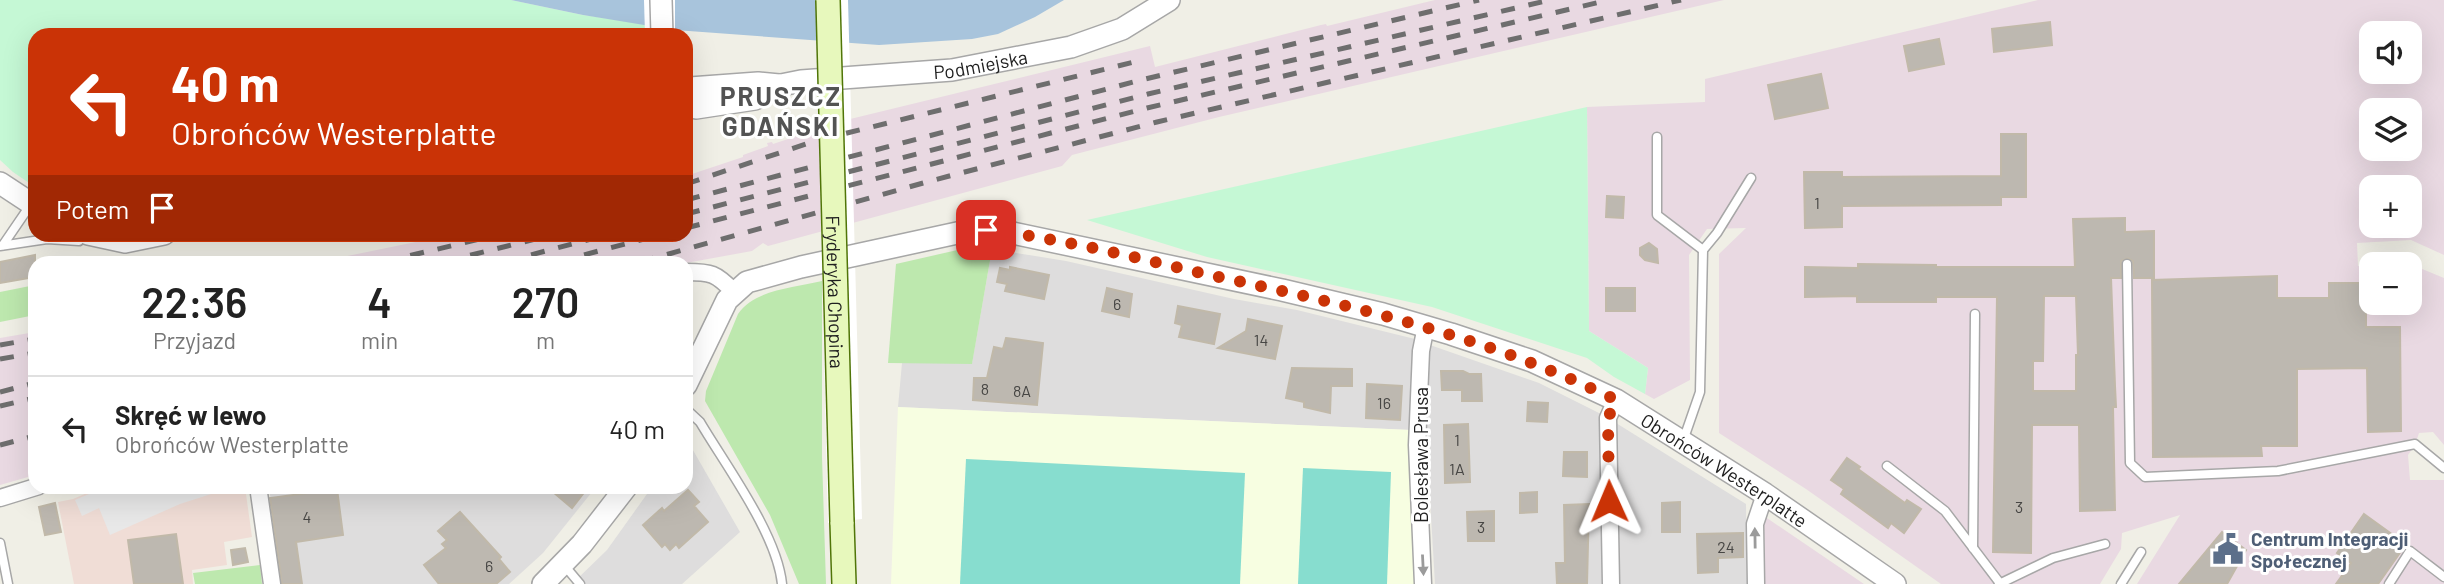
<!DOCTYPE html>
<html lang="pl">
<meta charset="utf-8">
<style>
:root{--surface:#fff;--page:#f6f6f6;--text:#222;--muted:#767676;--line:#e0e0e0}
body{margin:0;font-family:Barlow,sans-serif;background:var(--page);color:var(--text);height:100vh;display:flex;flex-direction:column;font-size:26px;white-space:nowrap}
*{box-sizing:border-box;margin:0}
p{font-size:23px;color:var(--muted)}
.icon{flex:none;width:38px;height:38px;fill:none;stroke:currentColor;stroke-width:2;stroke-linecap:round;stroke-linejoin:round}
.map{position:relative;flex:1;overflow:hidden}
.sheet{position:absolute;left:28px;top:256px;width:665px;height:238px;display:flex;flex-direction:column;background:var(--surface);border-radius:21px;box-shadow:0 7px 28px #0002}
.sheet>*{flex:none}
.guide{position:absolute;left:28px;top:28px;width:665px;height:214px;border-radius:21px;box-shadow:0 7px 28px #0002;background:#ca3306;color:#fff;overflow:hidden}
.controls{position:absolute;left:2359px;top:21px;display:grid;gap:14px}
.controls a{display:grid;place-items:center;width:63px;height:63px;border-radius:14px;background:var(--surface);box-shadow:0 7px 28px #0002;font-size:35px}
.pin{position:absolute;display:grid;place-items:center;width:60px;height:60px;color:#fff;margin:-30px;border-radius:14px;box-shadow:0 4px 10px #0006}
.me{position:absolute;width:77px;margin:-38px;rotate:359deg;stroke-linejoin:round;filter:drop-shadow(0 0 5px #0008)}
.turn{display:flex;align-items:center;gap:24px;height:147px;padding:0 28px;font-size:32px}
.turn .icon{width:91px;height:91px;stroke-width:2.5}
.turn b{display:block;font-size:49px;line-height:60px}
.then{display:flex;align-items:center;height:66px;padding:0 28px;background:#0003;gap:14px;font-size:26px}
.eta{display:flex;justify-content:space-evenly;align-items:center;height:119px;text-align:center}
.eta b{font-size:42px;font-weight:600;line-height:49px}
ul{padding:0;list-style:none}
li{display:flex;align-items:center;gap:21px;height:105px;padding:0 28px;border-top:2px solid var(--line)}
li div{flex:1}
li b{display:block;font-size:26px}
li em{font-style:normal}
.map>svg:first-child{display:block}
.residential{fill:#dedddd}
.commercial{fill:#f0ddd6}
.industrial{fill:#e9d9e2;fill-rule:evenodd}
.education{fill:#f7fee1}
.grass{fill:#bde8ae}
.park{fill:#c5f8d5}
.pitch{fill:#87ddcf}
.parking{fill:#e8e8e8}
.water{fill:#a8c4dc}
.pier{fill:#fff}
.building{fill:#bdb8b0;stroke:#c1b9a9;stroke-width:2;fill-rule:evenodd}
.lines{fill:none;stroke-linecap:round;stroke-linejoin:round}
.service-casing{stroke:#a7a7a7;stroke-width:11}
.minor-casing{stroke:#a7a7a7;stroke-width:19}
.tertiary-casing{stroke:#a7a7a7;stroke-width:24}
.secondary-casing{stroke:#507508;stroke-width:26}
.service{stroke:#fff;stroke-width:8}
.minor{stroke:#fff;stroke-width:16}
.tertiary{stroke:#fff;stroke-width:21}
.secondary{stroke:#e7f8bc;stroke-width:23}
.rail{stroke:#6e6e6e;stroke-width:5;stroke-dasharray:14 14;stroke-linecap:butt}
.secondary-bridge-casing{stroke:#507508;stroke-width:26;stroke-linecap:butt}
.secondary-bridge{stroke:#e7f8bc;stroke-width:23}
.oneway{fill:#9b9b9b}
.route{stroke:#ca3306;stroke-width:12;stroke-dasharray:0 21.6}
.labels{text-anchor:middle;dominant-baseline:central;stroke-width:6;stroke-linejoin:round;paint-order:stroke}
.number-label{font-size:16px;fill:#474644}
.street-label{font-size:19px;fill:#202020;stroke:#fff}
.service-label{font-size:19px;font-weight:bold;fill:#4e5e75;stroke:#fff;text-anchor:start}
.district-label{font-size:26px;font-weight:bold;letter-spacing:2px;fill:#535353;stroke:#fff}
</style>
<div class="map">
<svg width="2444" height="584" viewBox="0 0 2444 584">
<rect width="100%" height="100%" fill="#f0efe6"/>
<g class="residential">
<path d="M992 249 1066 261 1234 299 1297 310 1415 339 1411 430 898 407 902 363H972Z"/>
<path d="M1430 345 1539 383 1601 414 1604 584H1435L1426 431Z"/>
<path d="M1616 423 1746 504 1747 584H1619Z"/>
<path d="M686 438 740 532 682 584H572L607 550 652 487 686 486Z"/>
<path d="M269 487H596L543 553 509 584H282Z"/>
</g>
<path class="commercial" d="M101 487H245L252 537 224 542 227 565 192 570 193 584H74L58 502 73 499Z"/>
<g class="industrial">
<path d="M1435 0H1724L1219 117 1072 155 1062 166 768 246 763 243 752 251 686 263 318 262 450 235 686 234V176L743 157V155L768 146 767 143 772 142 773 144 842 121 1150 46 1155 67 1321 25 1326 24 1327 26Z"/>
<path d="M2038 0H2444V255L2411 240 2357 243 2358 266 2371 265V303H2410V264L2444 278V445L2433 432 2419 433 2415 445 2408 455 2410 480H2444V584H2137L2180 515 2122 533 2121 549 2100 584H1941L1806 489 1719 433V254L1746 228 1707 229 1689 255 1690 380 1654 399 1645 394 1648 368 1589 331 1587 107 1705 102V79ZM2371 33H2410V72H2371ZM2371 110H2410V149H2371ZM2371 187H2410V226H2371Z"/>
<path d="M35 332V475L0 485V338Z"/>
<path d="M1764 516 1864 584H1765Z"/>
</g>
<path class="education" d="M898 407 1411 430 1417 584H891Z"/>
<g class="grass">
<path d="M975 246 992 249 972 364 888 363 896 264Z"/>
<path d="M822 281V457L826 584H799L770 515 705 401 706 391 738 314C755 289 794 288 822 281Z"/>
<path d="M35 285V315L0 322V292Z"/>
<path d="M260 565 262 584H195L193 573Z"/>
</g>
<g class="park">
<path d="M0 0H511L583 15 645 24V35H35V187L13 172 0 160Z"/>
<path d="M1587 107 1589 331 1648 368 1645 394 1614 377 1587 358 1432 307 1207 257 1087 220Z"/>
</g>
<g class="pitch">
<path d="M966 459 1245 473 1240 584H960Z"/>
<path d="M1303 468 1391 472 1387 584H1298Z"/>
</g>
<path class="parking" d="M105 487V486L233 487 180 504 110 535 99 508 82 516 75 500Z"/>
<path class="water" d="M511 0H1064L1035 17 998 34 972 39 879 45 675 30 583 15Z"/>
<g class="pier">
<path d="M644 0H675V35H645Z"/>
<path d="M816 0H848L862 519 828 523Z"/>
</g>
<g class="building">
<path d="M2050 22 2052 45 1994 52 1992 29Z"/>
<path d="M1939 39 1944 64 1909 71 1904 46Z"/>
<path d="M1821 74 1828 108 1775 119 1768 85Z"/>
<path d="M2001 134H2026V197H2001V205L1842 206V227L1805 228 1804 172H1842V177L2001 176Z"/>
<path d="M1607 196 1624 197 1623 218 1606 217Z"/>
<path d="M2125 218V232L2154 231V278H2134L2133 261 2128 258 2121 261V278H2111L2115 386 2116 407H2113L2115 510 2080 511 2079 425H2032L2031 553 1993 552 1997 297H1936V302H1857V296L1805 297V267L1858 268V264L1936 265V267H2075L2073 219ZM2044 296H2076L2078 355H2076V391H2033V361H2043Z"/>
<path d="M1649 243 1657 249 1658 263 1645 260 1640 255V248Z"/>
<path d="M35 255V277L0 283V262Z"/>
<path d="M1010 267 1049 275 1044 299 1005 291 1007 284 997 282 1000 268 1010 270Z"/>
<path d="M2277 276V298H2329V283H2363V297H2366V327H2400L2401 431 2368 432 2367 368 2297 369V446H2261L2262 456 2153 457 2152 280Z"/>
<path d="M1107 288 1132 294 1129 317 1102 311Z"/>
<rect x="1606" y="288" width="29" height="23"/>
<path d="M1178 306 1220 314 1214 344 1179 337 1182 325 1175 323Z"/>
<path d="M1248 319 1282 326 1275 359 1218 348 1246 331Z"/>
<path d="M1006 338 1043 343 1037 405 973 400 974 378H987L994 347 1003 349Z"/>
<path d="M1292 368 1352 369V386H1331L1330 413 1304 407V402L1286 398Z"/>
<path d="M1441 371H1463L1469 374H1481L1482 401H1462V390H1442Z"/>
<path d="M1367 384 1402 386 1400 420 1366 418Z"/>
<path d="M1528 402 1548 403 1547 422 1527 421Z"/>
<path d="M1468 424 1470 482 1445 483 1444 425Z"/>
<path d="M1564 452H1587V477L1563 476Z"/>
<path d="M1847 458 1860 467 1858 469 1905 503 1907 500 1921 509 1904 533 1891 523 1888 528 1841 494 1844 489 1831 480Z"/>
<path d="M546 486H589L572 508Z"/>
<path d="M337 489 343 535 296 542 302 584H282L270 498Z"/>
<path d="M688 490 699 502 694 506 708 522 679 548 676 544 670 550 665 544 662 547 643 525 662 508 664 511Z"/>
<path d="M1537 492V512L1520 513V493Z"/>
<path d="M1680 502V532H1662V503Z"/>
<path d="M55 503 61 532 45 535 39 507Z"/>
<path d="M1589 504 1587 584H1557L1556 563H1565L1564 505Z"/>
<path d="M1494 511V541H1468L1467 512Z"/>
<path d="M460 512 501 557 499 559 510 572 496 584H439L424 565 446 548 442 544 447 540 438 531Z"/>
<path d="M2364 514 2393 535 2391 538 2404 547 2378 584H2336L2351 563 2337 553Z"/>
<path d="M2222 532 2246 550 2227 584H2179Z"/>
<path d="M1743 533V557L1718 558V572L1698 573 1697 534Z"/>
<path d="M176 534 183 584H134L128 540Z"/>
<path d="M245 548 248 562 233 565 231 550Z"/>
</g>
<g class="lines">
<defs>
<g id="service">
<path d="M1657 137V215L1703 250"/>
<path d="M3 245 31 204"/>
<path d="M0 246 47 239 79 241 82 234"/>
<path d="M2127 264 2130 463 2145 477 2278 471 2415 444 2444 468"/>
<path d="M686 409 700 422C726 466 777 534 782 584"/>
<path d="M1683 441 1700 392 1703 250 1717 233 1751 178"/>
<path d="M1887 466 1945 511 1999 582"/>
<path d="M0 543 8 584"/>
<path d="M1973 548 1975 314"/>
<path d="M564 565 580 584"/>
<path d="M1999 584 2053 558 2105 544"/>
<path d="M2121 584 2141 552"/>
<path d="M2389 584 2410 551 2444 577"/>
</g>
<g id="minor">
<path d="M686 272C711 272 716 273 734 292"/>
<path d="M258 486 272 584"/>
<path d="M0 498 39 486"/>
<path d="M1423 584 1417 445 1421 351 1426 326"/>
<path d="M1611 584 1608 418 1616 400"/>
<path d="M1756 584 1755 524 1765 494"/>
</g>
<g id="tertiary">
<path d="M661 0 662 35"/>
<path d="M690 88 758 83 779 85"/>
<path id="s1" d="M690 107 696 108 755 99 781 85 801 81 952 70 1071 47 1122 29 1169 0"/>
<path d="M0 183 35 206"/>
<path d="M88 234 125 242 164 234"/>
<path id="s2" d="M686 385 727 300 747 282 801 267 971 230 1008 232 1282 290 1383 314 1451 334 1532 361 1616 400 1765 494 1895 584"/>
<path d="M543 584 582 544 627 486"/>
</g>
<path id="secondary" d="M842 522 844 584"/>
</defs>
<use href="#service" class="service-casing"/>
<use href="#minor" class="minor-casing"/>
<use href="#tertiary" class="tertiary-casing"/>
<use href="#secondary" class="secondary-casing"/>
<use href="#service" class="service"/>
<use href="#minor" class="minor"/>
<use href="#tertiary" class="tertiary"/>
<use href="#secondary" class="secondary"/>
<g class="rail">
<path d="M686 184 815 141 1142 60"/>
<path d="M686 200 1141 80 1479 0"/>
<path d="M686 214 1148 94 1550 0"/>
<path d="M686 228 1147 108 1609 0"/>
<path d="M383 262 501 234"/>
<path d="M443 262 556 234"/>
<path d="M504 262 610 234"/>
<path d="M557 262 663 234"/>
<path d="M640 262 934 180 1157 122 1681 0"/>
<path d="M0 345 35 339"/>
<path d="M0 359 35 353"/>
<path d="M0 392 35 383"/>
<path d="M0 406 35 398"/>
<path d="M0 445 35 436"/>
</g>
<defs>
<g id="secondary-bridge">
<path id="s3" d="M828 0 842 522"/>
</g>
</defs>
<use href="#secondary-bridge" class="secondary-bridge-casing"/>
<use href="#secondary-bridge" class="secondary-bridge"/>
</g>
<defs><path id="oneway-solid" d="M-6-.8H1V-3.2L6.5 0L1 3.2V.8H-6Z" transform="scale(1.75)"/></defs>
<g class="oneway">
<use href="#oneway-solid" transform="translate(1755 538) rotate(-91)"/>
<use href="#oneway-solid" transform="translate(1423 565) rotate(87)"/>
</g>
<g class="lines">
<path class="route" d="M986 230C1061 238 1136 258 1210 275 1352 306 1484 335 1616 400L1608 418 1609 501"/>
</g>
<defs>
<symbol id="civic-bare" viewBox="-9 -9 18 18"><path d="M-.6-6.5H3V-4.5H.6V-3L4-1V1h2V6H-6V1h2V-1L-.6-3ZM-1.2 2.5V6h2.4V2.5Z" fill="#5c6f8a" stroke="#fff" stroke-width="2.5" paint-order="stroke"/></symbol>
</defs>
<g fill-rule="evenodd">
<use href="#civic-bare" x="2206" y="527" width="44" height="44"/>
</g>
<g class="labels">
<g class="number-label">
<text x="1817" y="202">1</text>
<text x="1117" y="303">6</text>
<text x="1261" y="339">14</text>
<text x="985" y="388">8</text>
<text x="1022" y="390">8A</text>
<text x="1384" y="402">16</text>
<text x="1457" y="439">1</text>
<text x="1457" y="468">1A</text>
<text x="2019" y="506">3</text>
<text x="307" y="516">4</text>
<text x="1481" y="526">3</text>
<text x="1726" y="546">24</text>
<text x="489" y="565">6</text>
</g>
<g class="street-label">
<text stroke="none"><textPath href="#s1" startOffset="296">Podmiejska</textPath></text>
<text stroke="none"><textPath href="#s3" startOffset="292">Fryderyka Chopina</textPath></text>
<text transform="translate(1420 455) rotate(-90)">Bolesława Prusa</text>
<text stroke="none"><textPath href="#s2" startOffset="1150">Obrońców Westerplatte</textPath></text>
</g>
<g class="service-label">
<text x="2251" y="538">Centrum Integracji<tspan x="2251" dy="22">Społecznej</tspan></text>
</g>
<g class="district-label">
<text x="781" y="95">PRUSZCZ<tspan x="781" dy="30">GDAŃSKI</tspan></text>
</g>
</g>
</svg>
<div class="controls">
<a><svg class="icon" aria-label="sound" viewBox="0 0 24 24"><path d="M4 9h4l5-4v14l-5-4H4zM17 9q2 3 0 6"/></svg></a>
<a><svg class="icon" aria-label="layers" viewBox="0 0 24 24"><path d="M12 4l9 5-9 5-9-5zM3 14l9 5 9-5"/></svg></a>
<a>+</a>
<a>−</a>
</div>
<div class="pin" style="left:986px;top:230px;background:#d93025"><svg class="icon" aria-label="arrive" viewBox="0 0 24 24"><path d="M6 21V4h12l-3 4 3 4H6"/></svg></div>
<svg class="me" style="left:1609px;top:501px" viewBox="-20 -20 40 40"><path d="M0-17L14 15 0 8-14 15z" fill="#ca3306" stroke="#fff" stroke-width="4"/></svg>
<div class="guide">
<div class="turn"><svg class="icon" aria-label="left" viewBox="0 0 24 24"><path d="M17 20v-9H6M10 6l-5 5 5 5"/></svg><div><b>40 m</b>Obrońców Westerplatte</div></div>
<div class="then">Potem<svg class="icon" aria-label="arrive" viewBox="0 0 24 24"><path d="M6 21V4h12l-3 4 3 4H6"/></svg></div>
</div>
<section class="sheet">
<div class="eta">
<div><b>22:36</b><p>Przyjazd</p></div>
<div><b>4</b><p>min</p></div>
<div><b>270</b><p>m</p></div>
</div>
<ul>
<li><svg class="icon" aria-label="left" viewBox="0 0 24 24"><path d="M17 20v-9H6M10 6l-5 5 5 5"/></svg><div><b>Skręć w lewo</b><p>Obrońców Westerplatte</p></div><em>40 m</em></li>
</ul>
</section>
</div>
